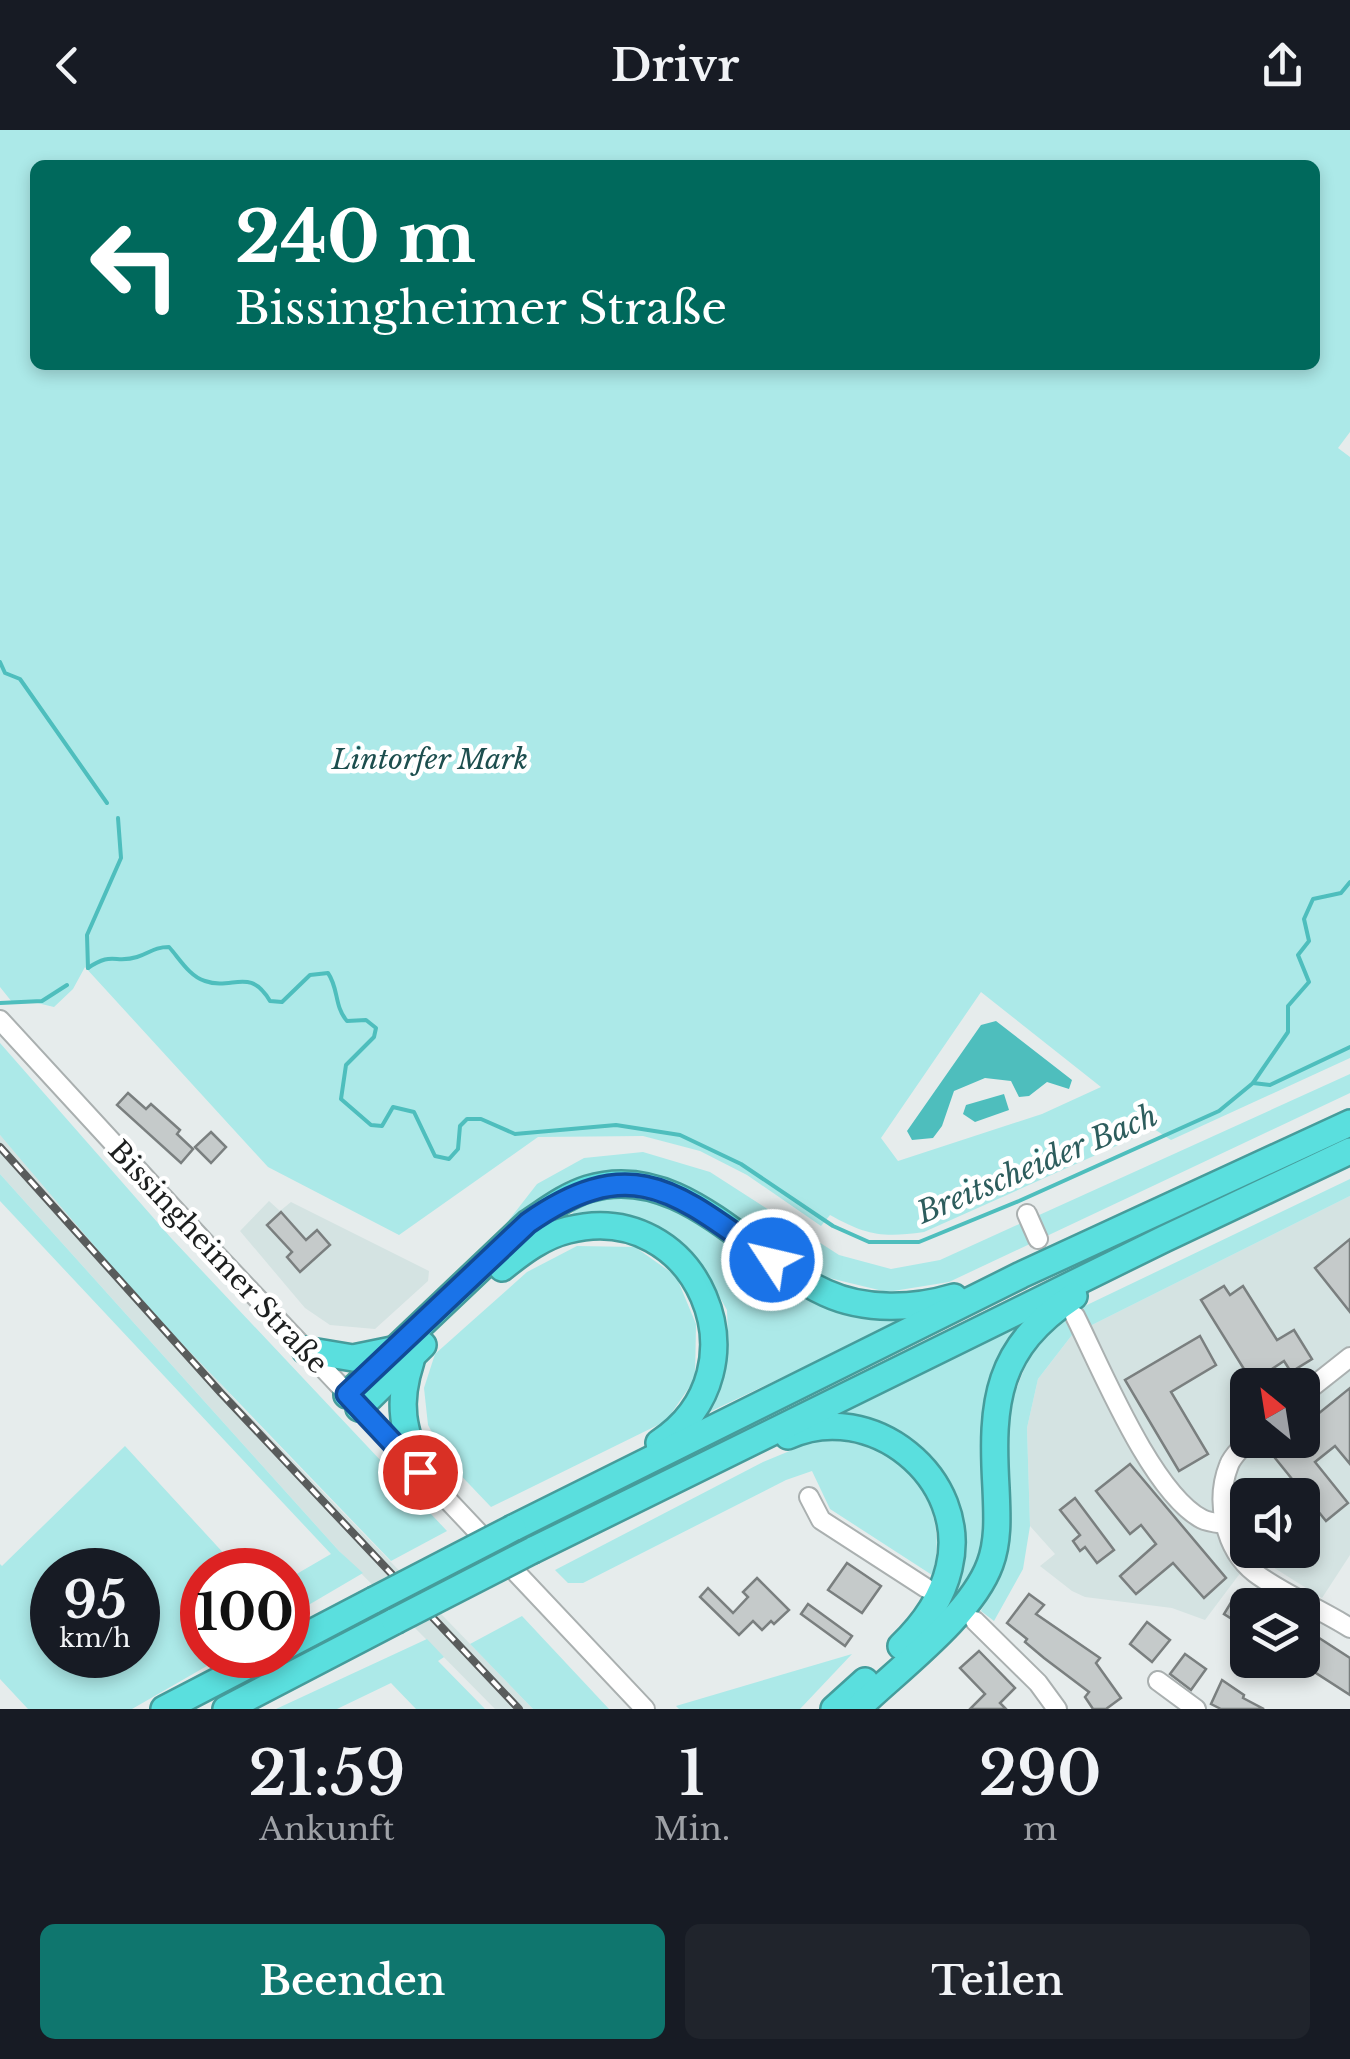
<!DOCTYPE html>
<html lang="de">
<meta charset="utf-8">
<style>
:root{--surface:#171b24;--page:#20242c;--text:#f1f3f6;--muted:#9ea1a6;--accent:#0f766e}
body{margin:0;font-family:"Libre Baskerville",serif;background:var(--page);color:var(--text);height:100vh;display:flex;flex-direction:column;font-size:38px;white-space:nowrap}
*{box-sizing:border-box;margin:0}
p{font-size:32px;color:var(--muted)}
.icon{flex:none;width:55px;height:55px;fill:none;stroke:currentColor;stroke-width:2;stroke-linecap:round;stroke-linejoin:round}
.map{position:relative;height:1579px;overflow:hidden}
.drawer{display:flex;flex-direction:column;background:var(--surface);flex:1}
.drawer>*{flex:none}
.hud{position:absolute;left:30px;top:30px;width:1290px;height:210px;border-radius:15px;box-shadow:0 5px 15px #0003;background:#00695c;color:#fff;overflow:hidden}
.needle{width:65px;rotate:330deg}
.tools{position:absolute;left:1230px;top:1238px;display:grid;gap:20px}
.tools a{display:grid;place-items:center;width:90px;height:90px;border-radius:15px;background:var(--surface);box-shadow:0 5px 15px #0003;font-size:50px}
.speed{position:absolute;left:30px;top:1418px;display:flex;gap:20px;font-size:50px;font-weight:700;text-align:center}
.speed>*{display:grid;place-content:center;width:130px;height:130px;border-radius:50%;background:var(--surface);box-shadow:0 5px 15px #0003;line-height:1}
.speed small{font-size:25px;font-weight:400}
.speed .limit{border:15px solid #d22;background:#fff;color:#111}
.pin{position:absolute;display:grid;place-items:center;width:85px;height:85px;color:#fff;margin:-42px;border:5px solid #fff;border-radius:50%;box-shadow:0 2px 10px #0007}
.me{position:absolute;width:110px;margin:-55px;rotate:305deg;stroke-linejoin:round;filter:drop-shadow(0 0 8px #0008)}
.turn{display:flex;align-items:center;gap:35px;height:210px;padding:0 40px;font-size:45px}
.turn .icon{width:130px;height:130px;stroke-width:2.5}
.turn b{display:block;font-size:70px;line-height:85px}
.eta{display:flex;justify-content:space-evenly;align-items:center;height:170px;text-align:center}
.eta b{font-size:60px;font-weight:600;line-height:70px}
.button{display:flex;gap:20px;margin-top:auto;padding:20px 40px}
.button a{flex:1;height:115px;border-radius:15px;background:var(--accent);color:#fff;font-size:40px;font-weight:600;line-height:115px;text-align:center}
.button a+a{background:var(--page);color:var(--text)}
header{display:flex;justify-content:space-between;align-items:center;height:130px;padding:0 40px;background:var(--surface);font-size:45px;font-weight:600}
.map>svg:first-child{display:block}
.built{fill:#d4e3e2;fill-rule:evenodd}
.green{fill:#ace9e8;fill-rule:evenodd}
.water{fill:#4ebebd}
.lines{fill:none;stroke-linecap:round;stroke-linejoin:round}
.stream{stroke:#4ebebd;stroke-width:4}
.building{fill:#c5caca;stroke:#7a7f7f;stroke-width:2.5}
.minor-casing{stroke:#aab0b0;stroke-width:22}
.highway-casing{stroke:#459c9b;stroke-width:30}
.minor{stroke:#fff;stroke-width:18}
.highway{stroke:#5adfde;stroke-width:25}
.rail-casing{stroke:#595c5c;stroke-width:8}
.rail{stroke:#fff;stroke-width:4;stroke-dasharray:11;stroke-linecap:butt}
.highway-bridge-casing{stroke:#459c9b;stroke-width:30;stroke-linecap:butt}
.highway-bridge{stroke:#5adfde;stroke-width:25}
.route-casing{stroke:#114b97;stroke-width:25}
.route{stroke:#1a73e8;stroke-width:18}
.labels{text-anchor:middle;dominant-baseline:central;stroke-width:9;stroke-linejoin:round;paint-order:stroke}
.park-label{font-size:28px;font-style:italic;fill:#1d4e4e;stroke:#fff}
.street-label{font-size:28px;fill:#1d1f1f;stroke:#fff}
.water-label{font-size:30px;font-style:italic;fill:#2d5d5d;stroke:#fff}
</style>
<header><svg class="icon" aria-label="back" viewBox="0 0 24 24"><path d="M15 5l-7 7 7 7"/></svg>Drivr<svg class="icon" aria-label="share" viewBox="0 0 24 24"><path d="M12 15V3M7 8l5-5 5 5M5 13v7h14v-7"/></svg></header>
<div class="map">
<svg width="1350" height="1579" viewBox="0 0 1350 1579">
<rect width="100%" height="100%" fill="#e6ecec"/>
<g class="built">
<path d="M0 1005 243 1279 533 1579H495L339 1421 0 1044Z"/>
<path d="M1350 1066V1425L1322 1468 1257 1427 1238 1446 1205 1490 1172 1478 1085 1467 1072 1461 1040 1436 1055 1424 1030 1396 1027 1298 1038 1249 1072 1205ZM1248 1255H1302V1310H1248ZM1248 1365H1302V1420H1248Z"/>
<path d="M269 1071 280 1081 291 1072 429 1141 428 1151 375 1199 330 1195 305 1178 240 1101Z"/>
</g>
<g class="green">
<path d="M0 0H1350V302L1338 318 1350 327V928L1171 1010 1154 999 924 1102C882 1108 866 1105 830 1085L821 1096 747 1045 700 1021 643 1006 538 1007 399 1105 268 1037 85 837 73 859 54 877 29 871 12 872 0 857ZM35 35H1315V235H35ZM981 862 1101 957 1042 984 898 1031 881 1008Z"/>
<path d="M0 913 172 1109 447 1401 391 1431 143 1173 0 1005Z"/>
<path d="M1350 944V963L949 1152 887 1162 817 1145 696 1064 640 1042 569 1050 505 1095 537 1054 584 1028 643 1022 710 1042 839 1125 891 1139 940 1130Z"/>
<path d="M0 1044 339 1421 363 1443 288 1487V1449L331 1424 0 1071Z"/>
<path d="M1350 1049V1066L1072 1205 1038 1249 1027 1298 1030 1396 1023 1439 994 1491 981 1481 999 1445 1011 1384 1006 1285 1029 1227 1066 1185Z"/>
<path d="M622 1065 660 1069 698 1088 794 1155 916 1184 701 1286 721 1253 728 1207 727 1180 701 1134 662 1103 621 1087 571 1086 578 1075Z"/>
<path d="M577 1116 635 1117 676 1146 696 1194 695 1249 666 1291 491 1377 448 1332 428 1295 424 1258 435 1224 527 1142Z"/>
<path d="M1030 1189 987 1334 983 1435 962 1468 950 1461 944 1352 829 1287Z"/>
<path d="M821 1308C839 1311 859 1313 876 1320 925 1342 947 1394 932 1445L830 1379 812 1341 786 1350 583 1453H568L555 1440 763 1332Z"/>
<path d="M125 1316 239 1440H202V1525H226L132 1579H28L0 1549V1434L2 1436ZM52 1440H138V1525H52Z"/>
<path d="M522 1486 609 1579H533L470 1514Z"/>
<path d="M427 1509 444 1527 438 1531 485 1579H416L391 1553 337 1579H276Z"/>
<path d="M852 1524 800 1579H679L676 1576Z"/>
</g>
<g class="water">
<path d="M996 891 1072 950 1069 959 1047 952 1029 966 1019 967 1011 951 985 948 954 961 942 996 933 1008 912 1010 907 1001 981 895Z"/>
<path d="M1004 964 1009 980 975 992 963 984 966 975Z"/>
</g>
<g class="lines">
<g class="stream">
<path d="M0 532 5 543 20 549 107 673"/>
<path d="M88 838C112 821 115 834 137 827 150 823 154 817 169 817 179 828 190 847 205 851 233 861 249 836 270 871L282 872 310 845 328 843C339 859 334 876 347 891L366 890 376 898 374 907 346 935 341 969 371 995 382 996 393 977 414 982 435 1026 449 1029 458 1019 460 996 467 989H481L515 1004 616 995 680 1005 741 1034 833 1096 869 1112H919L1019 1071 1219 981 1253 953 1288 902V876L1309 852 1298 825 1309 811 1304 789 1313 769 1341 763 1350 752"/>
<path d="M88 838 87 805 121 728 118 688"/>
<path d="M0 873 42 871 67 855"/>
<path d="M1253 953 1270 955 1350 917"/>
</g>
</g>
<g class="building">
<path d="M128 963 146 979 151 974 180 1000 177 1004 193 1019 181 1033 117 975Z"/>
<path d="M211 1002 226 1017 211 1033 195 1017Z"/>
<path d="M281 1082 306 1110 317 1100 330 1115 300 1142 287 1127 292 1122 267 1095Z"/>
<path d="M1350 1109V1182L1315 1138Z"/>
<path d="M1224 1156 1230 1165 1243 1156 1277 1210 1294 1200 1312 1229 1291 1242 1284 1231 1252 1252 1201 1170Z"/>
<path d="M1200 1206 1216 1235 1171 1262 1208 1324 1179 1341 1125 1250Z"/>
<path d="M1350 1258V1334L1335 1316 1315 1332 1348 1373 1326 1391 1271 1323 1286 1310H1302V1306L1317 1294 1313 1288Z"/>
<path d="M1130 1334 1226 1448 1204 1468 1173 1433 1136 1464 1120 1446 1156 1414 1141 1395 1130 1404 1096 1361Z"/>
<path d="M1075 1368 1114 1420 1097 1433 1085 1417 1080 1421 1073 1411 1080 1405 1060 1380Z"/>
<path d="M847 1433 881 1456 862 1483 828 1460Z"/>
<path d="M757 1448 789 1480 774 1494 771 1491 762 1500 753 1491 739 1505 700 1467 708 1458 733 1483 748 1467 743 1462Z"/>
<path d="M1238 1461 1248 1467V1484L1240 1494 1224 1484Z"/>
<path d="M1029 1464 1044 1475 1036 1484 1100 1528 1096 1533 1121 1568 1106 1579H1093L1085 1567 1089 1562 1044 1528 1025 1512 1027 1509 1007 1493Z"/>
<path d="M808 1474 852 1506 845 1516 801 1484Z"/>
<path d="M1147 1492 1170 1510 1152 1532 1130 1514Z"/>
<path d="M1313 1504 1350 1528V1565L1302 1534V1520Z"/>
<path d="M979 1521 1015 1558 1000 1573 1006 1579H970L985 1564 960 1538Z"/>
<path d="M1185 1524 1206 1539 1191 1560 1170 1544Z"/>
<path d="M1222 1550 1244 1565 1243 1568 1264 1579H1221L1211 1574Z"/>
</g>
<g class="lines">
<defs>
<g id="minor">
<path d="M0 890 207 1115 645 1579"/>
<path d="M1027 1084 1038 1109"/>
<path d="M1075 1186C1101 1238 1152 1363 1202 1389 1208 1392 1217 1393 1224 1394"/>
<path d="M1302 1265 1350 1227"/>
<path d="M1248 1310C1242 1318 1232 1326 1229 1335 1215 1370 1224 1419 1255 1443 1283 1464 1320 1479 1350 1498"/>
<path d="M809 1367 821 1390 926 1458"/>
<path d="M975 1491 1038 1553 1057 1579"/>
<path d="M1158 1551 1196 1579"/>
</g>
<g id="highway">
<path d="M502 1138C522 1122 543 1106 568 1100 696 1067 771 1239 659 1313"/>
<path d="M305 1220 353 1228 392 1220"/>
<path d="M411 1231C396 1277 404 1298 420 1342"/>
<path d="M347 1265 528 1093C548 1080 566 1066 588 1059 681 1030 751 1130 826 1163 865 1181 914 1179 954 1167"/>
<path d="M359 1278 423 1215"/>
<path d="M788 1306C870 1268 971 1347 949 1438 942 1468 923 1495 901 1516"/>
<path d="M513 1398 1021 1145 1350 993"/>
<path d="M533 1420 1164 1109 1350 1021"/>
<path d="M288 1515 374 1470"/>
<path d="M164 1579 268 1525"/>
<path d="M226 1579 395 1491"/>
<path d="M834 1579 865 1551"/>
<path d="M857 1579C897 1540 971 1486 990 1434 999 1410 997 1383 996 1358 991 1271 996 1218 1074 1166"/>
</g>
</defs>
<use href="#minor" class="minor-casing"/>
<use href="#highway" class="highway-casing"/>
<use href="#minor" class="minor"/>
<use href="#highway" class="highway"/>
<defs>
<path id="rail" d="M0 1017 221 1263 519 1579"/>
</defs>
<use href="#rail" class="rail-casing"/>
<use href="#rail" class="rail"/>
<defs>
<g id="highway-bridge">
<path d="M374 1470 513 1398"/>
<path d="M395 1491 533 1420"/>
</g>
</defs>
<use href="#highway-bridge" class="highway-bridge-casing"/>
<use href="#highway-bridge" class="highway-bridge"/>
</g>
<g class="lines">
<defs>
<path id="route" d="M420 1342 347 1264 528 1093C635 1018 680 1066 772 1130"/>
</defs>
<use href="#route" class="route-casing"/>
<use href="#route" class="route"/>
</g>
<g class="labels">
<g class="park-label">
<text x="430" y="629">Lintorfer Mark</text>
</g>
<g class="street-label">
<text transform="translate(218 1127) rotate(47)">Bissingheimer Straße</text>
</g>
<g class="water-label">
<text transform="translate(1037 1034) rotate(-23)">Breitscheider Bach</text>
</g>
</g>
</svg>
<div class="tools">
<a><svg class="needle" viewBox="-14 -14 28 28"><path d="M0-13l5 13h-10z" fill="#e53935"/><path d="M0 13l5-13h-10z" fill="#9ea1a6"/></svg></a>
<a><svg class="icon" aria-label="sound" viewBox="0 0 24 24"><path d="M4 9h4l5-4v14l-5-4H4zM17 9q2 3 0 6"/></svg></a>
<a><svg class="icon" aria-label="layers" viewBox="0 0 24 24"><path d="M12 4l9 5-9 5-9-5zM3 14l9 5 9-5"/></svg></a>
</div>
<div class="speed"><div>95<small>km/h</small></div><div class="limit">100</div></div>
<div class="pin" style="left:420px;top:1342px;background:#d93025"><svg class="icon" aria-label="arrive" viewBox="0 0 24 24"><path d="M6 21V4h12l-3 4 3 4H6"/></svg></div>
<svg class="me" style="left:772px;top:1130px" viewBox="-20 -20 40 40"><circle r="17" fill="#1a73e8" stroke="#fff" stroke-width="3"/><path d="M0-11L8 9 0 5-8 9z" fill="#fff"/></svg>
<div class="hud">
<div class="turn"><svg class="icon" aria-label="left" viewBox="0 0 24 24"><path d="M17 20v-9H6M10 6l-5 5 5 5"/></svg><div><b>240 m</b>Bissingheimer Straße</div></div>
</div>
</div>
<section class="drawer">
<div class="eta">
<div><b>21:59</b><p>Ankunft</p></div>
<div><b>1</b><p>Min.</p></div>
<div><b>290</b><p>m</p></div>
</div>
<div class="button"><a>Beenden</a><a>Teilen</a></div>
</section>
